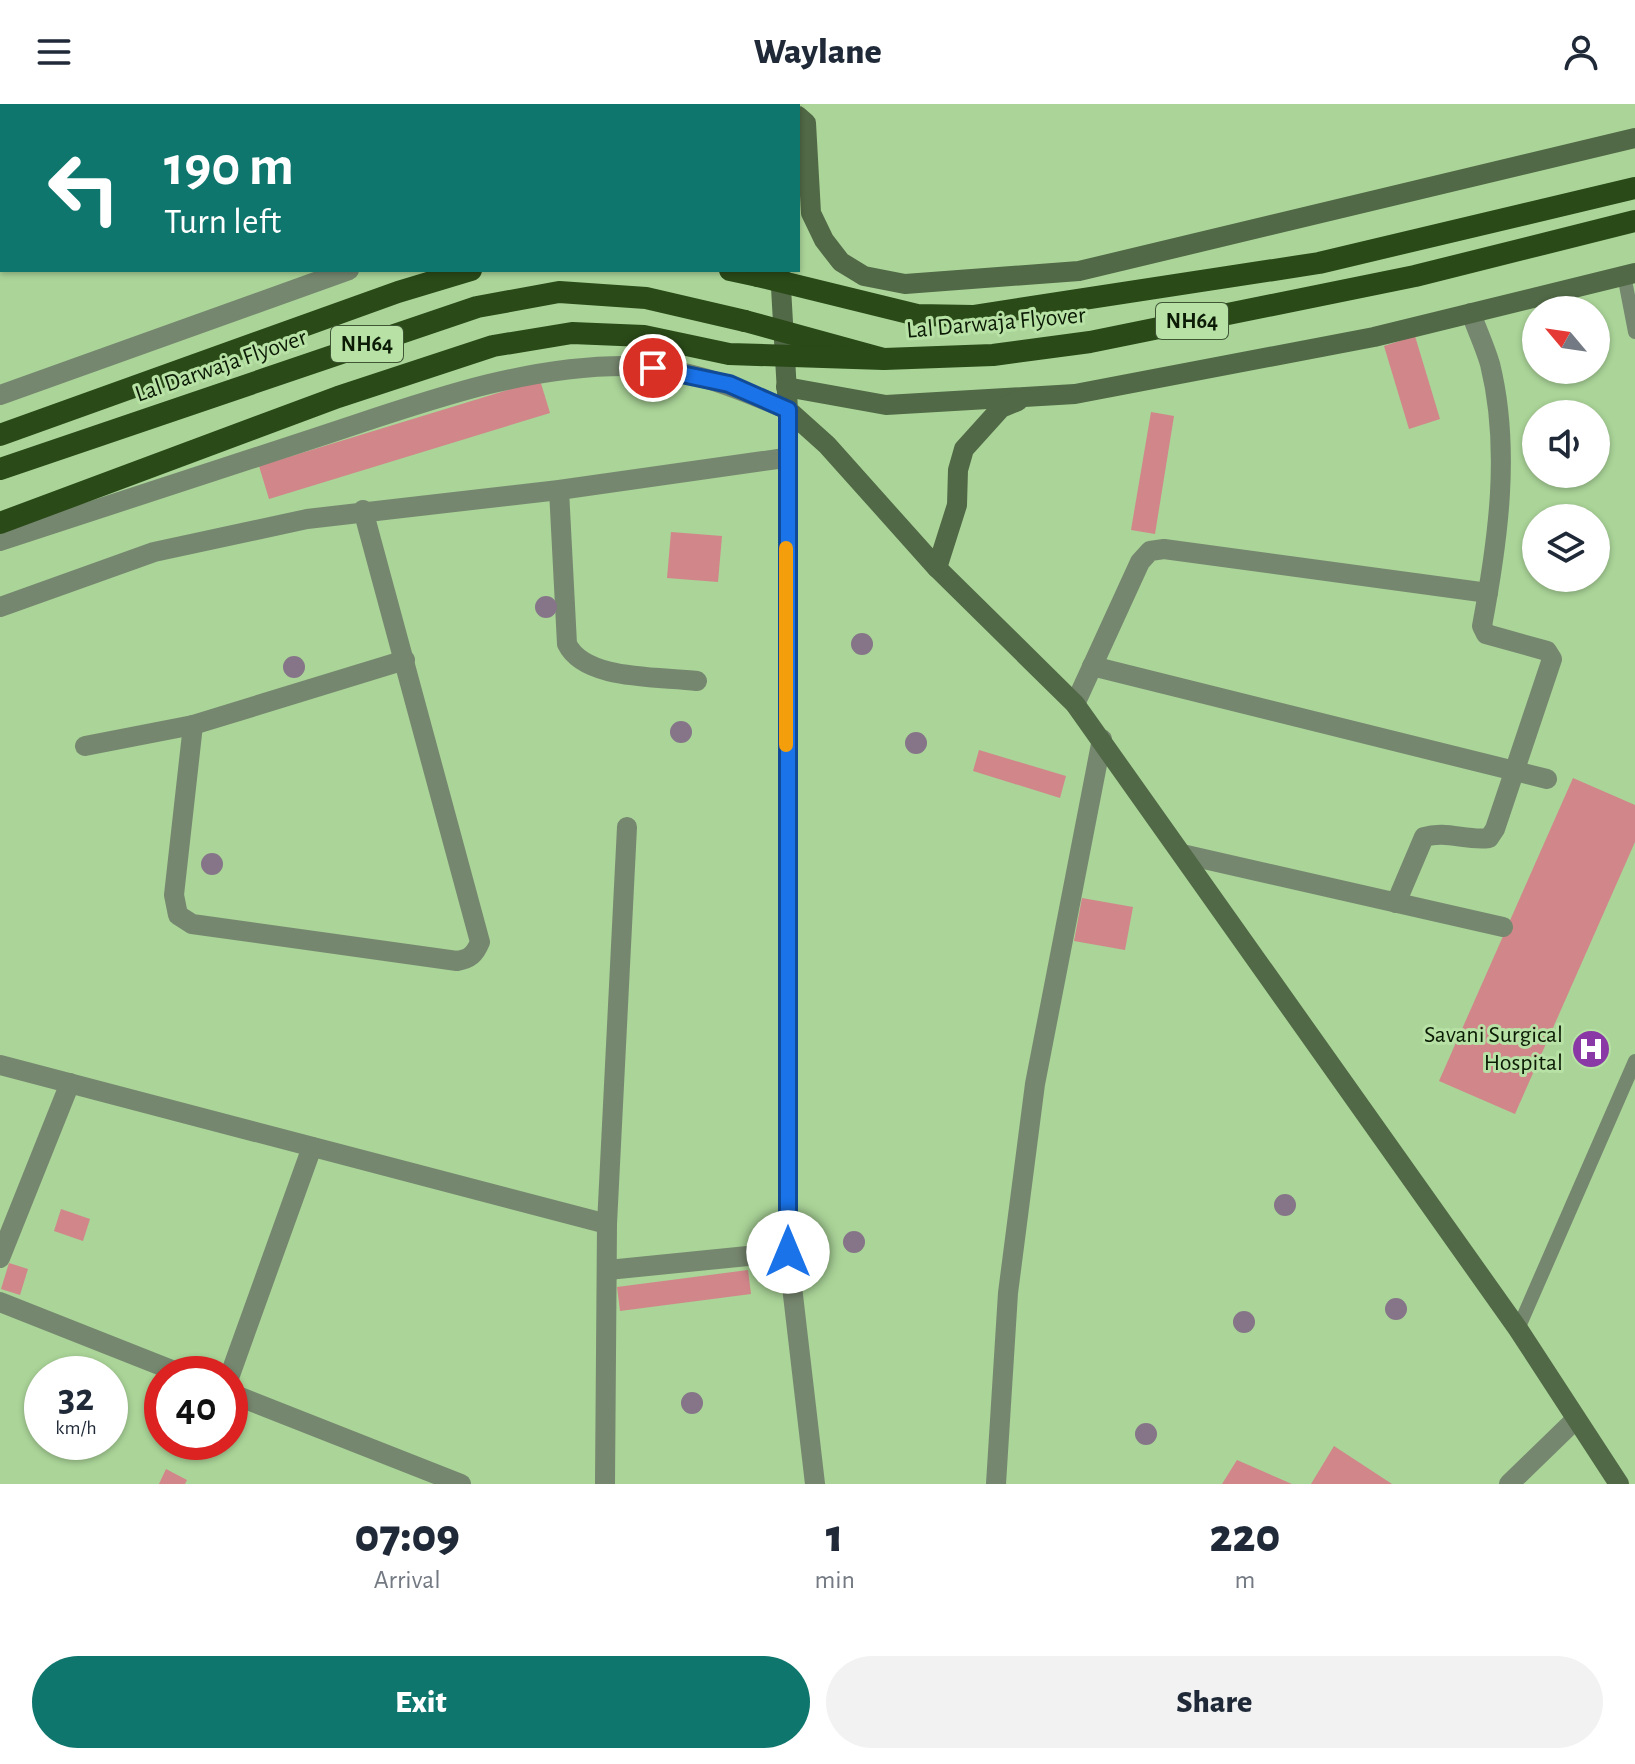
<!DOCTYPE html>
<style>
:root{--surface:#fff;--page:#f2f2f3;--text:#1f2937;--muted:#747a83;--accent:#0f766e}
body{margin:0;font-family:"Alegreya Sans",sans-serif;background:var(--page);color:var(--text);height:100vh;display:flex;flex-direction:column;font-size:30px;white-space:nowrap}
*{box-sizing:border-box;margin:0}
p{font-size:26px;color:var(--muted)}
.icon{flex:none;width:44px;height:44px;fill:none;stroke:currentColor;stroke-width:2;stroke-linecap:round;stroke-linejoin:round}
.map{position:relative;height:1380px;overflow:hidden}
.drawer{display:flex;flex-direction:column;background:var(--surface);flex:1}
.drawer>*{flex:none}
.guide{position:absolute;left:0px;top:0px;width:800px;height:168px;box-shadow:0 2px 6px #0004;background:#0f766e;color:#fff;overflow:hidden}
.needle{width:52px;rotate:299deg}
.tools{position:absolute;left:1522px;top:192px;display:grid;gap:16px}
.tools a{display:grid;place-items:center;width:88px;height:88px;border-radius:50%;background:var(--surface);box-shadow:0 2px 6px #0004;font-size:40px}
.speed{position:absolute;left:24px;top:1252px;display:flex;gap:16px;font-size:40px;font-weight:700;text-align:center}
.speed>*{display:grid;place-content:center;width:104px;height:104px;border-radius:50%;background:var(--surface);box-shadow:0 2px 6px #0004;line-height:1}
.speed small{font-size:20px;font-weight:400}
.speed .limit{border:12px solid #d22;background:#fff;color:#111}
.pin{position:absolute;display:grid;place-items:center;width:68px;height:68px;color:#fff;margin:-34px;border:4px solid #fff;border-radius:50%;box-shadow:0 2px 8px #0007}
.me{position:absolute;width:88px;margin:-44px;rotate:0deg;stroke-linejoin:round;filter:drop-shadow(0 0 6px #0008)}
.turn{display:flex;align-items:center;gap:28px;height:168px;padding:0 32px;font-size:36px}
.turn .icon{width:104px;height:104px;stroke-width:2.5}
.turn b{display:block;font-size:56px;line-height:68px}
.eta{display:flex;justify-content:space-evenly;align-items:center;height:136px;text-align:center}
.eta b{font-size:48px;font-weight:800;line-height:56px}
.primary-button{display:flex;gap:16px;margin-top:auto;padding:16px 32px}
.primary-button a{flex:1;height:92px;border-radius:48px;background:var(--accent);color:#fff;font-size:32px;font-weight:800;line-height:92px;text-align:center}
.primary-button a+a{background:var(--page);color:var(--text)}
header{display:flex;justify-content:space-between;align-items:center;height:104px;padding:0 32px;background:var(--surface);font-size:36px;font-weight:800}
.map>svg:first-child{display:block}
.building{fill:#d1868a}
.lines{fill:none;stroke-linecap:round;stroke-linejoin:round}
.service{stroke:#76876f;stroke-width:14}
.minor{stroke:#76876f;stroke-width:20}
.tertiary{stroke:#76876f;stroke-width:20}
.secondary{stroke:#516946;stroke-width:20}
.trunk{stroke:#2a4a18;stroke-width:22}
.trunk-bridge{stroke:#2a4a18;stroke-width:22}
.tree{fill:#867589}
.route-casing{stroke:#114b97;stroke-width:20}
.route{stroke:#1a73e8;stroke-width:14}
.slow{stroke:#f59e0b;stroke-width:14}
.labels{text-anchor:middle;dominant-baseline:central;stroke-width:6;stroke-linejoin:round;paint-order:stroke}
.shield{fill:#b7e1a5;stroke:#3f5635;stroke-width:2}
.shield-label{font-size:22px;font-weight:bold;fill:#0c1b05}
.street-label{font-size:24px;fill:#0c1b05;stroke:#b7e1a5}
.poi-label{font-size:24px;fill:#0c1b05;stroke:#b7e1a5;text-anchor:end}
</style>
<header><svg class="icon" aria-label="menu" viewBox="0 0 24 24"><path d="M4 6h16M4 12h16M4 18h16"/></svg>Waylane<svg class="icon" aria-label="person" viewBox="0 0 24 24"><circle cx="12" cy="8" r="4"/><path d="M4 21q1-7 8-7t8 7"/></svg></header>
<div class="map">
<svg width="1635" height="1380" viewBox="0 0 1635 1380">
<rect width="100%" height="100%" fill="#aad498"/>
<g class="building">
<path d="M1415 232 1440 315 1409 325 1384 242Z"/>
<path d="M540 276 550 309 269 395 259 362Z"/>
<path d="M1151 308 1174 312 1155 430 1131 426Z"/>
<path d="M671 428 722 432 718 478 667 474Z"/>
<path d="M979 646 1066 672 1060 694 973 667Z"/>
<path d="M1573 674 1635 701V738L1515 1010 1439 977Z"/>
<path d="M1082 794 1133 803 1125 846 1074 837Z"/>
<path d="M61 1105 90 1115 83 1137 54 1127Z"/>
<path d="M9 1159 28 1165 20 1191 1 1185Z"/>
<path d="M748 1166 751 1190 620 1207 617 1183Z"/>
<path d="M1334 1342 1392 1380H1311Z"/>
<path d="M1237 1356 1292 1380H1222Z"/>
<path d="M166 1365 187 1376 185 1380H159Z"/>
</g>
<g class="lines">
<g class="service">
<path d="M120 2 121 0"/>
<path d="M1624 171 1635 228"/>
<path d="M1518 1225 1635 957"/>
</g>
<g class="minor">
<path d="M559 386 567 540C585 577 659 572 697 577"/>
<path d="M0 503 154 448 307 415 559 386 785 354"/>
<path d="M1092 562 1547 675"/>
<path d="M1075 600 1140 458 1150 447 1164 445 1488 489"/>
<path d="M193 621 174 791 178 811 192 820 457 857C470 855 475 850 480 838L363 406"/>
<path d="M85 642 193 621 405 556"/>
<path d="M1182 750 1503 823"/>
<path d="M1396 799 1424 733C1446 726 1466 737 1489 734L1495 725 1552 555 1547 547 1486 530 1482 522C1498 437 1511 345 1490 260 1485 243 1477 226 1471 209"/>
<path d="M0 961 607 1120"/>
<path d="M0 1154 70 979"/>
<path d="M608 1166 788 1148"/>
<path d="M0 1198 182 1270"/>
<path d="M230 1271 312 1043"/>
<path d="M230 1289 461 1380"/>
<path d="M605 1380 607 1120 627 723"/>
<path d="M996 1380 1008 1189 1035 980 1102 635"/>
<path d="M1509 1380 1576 1315"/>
</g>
<g class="tertiary">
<path d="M763 2 765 0"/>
<path d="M0 291 349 166"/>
<path d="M0 437C106 402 212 367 318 333 419 300 518 262 625 262 683 262 735 283 788 306V1148L815 1380"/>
</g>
<g class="secondary">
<path d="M785 0 787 2"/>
<path d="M798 12 806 19 811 109 824 136 841 158 864 172 905 180 1079 167 1635 34"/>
<path d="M780 166 788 306 827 341 937 464 1075 600 1518 1225 1619 1380"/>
<path d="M786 283 886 301 1075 290 1374 233 1635 169"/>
<path d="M937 464 957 401 958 366 964 345 1001 304 1018 297"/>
</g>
<g class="trunk">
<path d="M730 166 758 172"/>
<path d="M0 331 398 188 471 166"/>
<path d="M0 365 477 203 559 188 646 194 745 217"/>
</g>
<g class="trunk-bridge">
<path d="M758 172 917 211 973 212 1319 159 1635 84"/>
<path d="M745 217 884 255 993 251 1090 238 1415 172 1635 117"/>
<path d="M0 419 338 293 493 242 572 229 644 232 729 250 884 255"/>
</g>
</g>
<g class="tree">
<circle cx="546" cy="503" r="11"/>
<circle cx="862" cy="540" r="11"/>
<circle cx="294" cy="563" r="11"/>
<circle cx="681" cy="628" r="11"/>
<circle cx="916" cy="639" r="11"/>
<circle cx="212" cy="760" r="11"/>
<circle cx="1285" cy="1101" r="11"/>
<circle cx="854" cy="1138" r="11"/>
<circle cx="1396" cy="1205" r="11"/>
<circle cx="1244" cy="1218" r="11"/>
<circle cx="692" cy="1299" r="11"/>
<circle cx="1146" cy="1330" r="11"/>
</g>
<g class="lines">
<defs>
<path id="route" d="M653 264 729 280 788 306V1148"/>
</defs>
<use href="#route" class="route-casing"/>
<use href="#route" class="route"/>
<path class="slow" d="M786 444V641"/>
</g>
<defs>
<symbol id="hospital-disc" viewBox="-11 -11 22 22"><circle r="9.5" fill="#8a38a6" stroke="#b7e1a5"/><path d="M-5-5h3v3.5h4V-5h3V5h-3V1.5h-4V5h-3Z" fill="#fff"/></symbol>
</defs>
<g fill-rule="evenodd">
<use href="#hospital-disc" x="1569" y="923" width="44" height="44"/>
</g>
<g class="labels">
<g class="shield">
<rect x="1156" y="199" width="72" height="36" rx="6"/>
<rect x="331" y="222" width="72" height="36" rx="6"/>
</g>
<g class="shield-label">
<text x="1192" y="217">NH64</text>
<text x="367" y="240">NH64</text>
</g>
<g class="street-label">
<text transform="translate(996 219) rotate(-5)">Lal Darwaja Flyover</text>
<text transform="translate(221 262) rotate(-19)">Lal Darwaja Flyover</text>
</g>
<g class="poi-label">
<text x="1563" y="931">Savani Surgical<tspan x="1563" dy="28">Hospital</tspan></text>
</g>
</g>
</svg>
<div class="tools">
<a><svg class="needle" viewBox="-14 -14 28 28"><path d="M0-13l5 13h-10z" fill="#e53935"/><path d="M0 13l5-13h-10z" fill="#747a83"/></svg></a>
<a><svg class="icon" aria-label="sound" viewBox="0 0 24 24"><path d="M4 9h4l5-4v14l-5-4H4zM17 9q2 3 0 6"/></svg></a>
<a><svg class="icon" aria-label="layers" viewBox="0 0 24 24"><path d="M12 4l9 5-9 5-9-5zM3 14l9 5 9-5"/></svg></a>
</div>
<div class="speed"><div>32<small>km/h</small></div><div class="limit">40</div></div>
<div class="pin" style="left:653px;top:264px;background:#d93025"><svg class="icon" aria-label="arrive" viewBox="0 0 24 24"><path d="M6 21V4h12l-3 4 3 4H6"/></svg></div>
<svg class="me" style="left:788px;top:1148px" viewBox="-20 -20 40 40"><circle r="19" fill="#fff"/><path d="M0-13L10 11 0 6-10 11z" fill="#1a73e8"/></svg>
<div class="guide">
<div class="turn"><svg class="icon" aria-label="left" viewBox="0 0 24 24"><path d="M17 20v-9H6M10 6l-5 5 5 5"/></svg><div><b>190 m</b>Turn left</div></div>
</div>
</div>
<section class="drawer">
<div class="eta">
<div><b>07:09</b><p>Arrival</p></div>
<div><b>1</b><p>min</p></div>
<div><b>220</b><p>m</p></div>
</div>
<div class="primary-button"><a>Exit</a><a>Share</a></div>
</section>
